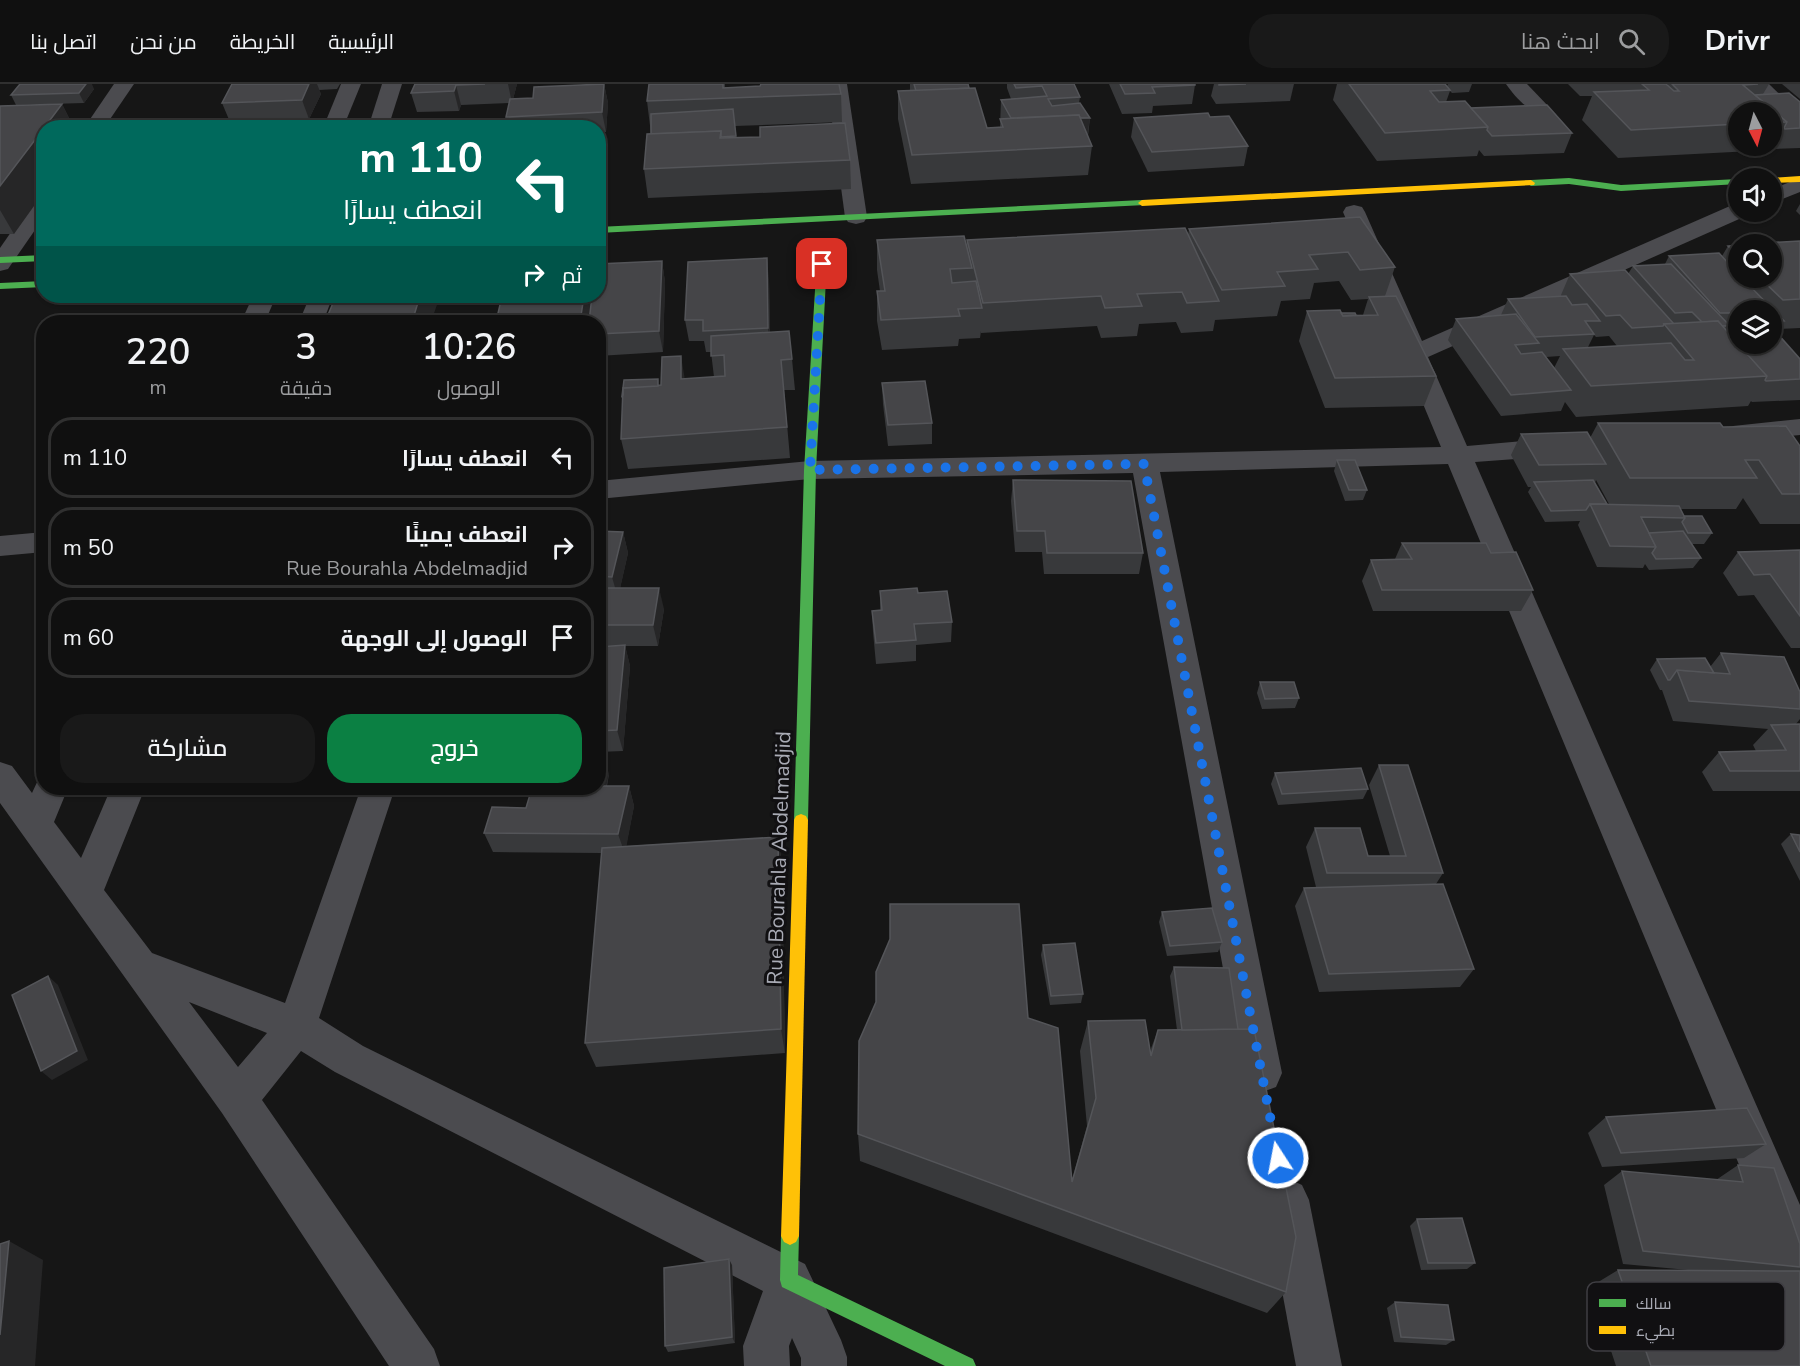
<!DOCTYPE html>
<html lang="ar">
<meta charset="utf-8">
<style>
:root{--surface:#101010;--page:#191919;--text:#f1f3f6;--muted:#9c9d9f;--line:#303030;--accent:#0b8043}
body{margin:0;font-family:"Nunito Sans",Cairo,sans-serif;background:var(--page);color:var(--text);direction:rtl;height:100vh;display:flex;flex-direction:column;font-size:22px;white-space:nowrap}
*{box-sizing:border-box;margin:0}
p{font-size:20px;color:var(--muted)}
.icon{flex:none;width:33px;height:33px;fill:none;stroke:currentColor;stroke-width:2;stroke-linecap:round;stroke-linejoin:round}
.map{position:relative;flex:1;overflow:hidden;direction:ltr}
.details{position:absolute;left:36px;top:231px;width:570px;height:480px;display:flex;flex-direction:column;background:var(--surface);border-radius:24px;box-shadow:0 2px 4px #0004,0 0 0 2px var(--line);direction:rtl}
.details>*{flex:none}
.top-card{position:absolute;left:36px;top:36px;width:570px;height:183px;border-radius:24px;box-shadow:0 2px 4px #0004,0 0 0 2px var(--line);direction:rtl;background:#00695c;color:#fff;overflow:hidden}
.needle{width:39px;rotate:174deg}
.controls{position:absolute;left:1728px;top:18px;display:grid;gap:12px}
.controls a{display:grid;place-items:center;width:54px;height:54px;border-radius:50%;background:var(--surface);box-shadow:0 2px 4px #0004,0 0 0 2px var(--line);font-size:30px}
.pin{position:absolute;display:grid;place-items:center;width:51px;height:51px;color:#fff;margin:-26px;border-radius:12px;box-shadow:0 3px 9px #0006}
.me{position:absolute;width:66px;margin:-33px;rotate:349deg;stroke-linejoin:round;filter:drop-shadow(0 0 4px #0008)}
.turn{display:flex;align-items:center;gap:21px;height:126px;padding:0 24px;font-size:27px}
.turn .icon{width:78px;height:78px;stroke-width:2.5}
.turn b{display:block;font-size:42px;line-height:51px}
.then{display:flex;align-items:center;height:57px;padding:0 24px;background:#0003;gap:12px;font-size:22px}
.eta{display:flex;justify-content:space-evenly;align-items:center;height:102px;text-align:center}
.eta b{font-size:36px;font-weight:600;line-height:42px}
.cta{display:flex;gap:12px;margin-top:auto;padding:12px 24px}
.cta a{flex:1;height:69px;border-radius:24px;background:var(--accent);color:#fff;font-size:24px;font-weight:600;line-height:69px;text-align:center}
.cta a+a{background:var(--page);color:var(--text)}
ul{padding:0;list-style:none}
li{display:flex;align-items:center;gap:18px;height:81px;margin:0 12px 9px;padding:0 12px;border:3px solid var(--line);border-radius:24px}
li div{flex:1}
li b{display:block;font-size:22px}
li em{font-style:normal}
header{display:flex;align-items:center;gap:36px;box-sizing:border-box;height:84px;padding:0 30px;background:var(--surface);border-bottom:2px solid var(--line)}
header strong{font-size:28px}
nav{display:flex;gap:33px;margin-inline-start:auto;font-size:21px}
.search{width:420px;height:54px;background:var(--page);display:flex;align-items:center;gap:15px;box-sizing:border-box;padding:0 21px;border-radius:24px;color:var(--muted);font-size:22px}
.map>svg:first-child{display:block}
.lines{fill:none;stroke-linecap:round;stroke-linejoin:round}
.street{fill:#4b4b4f;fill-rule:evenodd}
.fast{fill:#4caf50;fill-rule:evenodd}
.slow{fill:#ffc107;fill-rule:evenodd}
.wall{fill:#38393b;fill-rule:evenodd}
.shaded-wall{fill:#262627}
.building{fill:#454548;stroke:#545559;stroke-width:1.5}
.route{stroke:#1a73e8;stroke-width:10;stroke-dasharray:0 18}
.labels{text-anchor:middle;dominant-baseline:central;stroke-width:6;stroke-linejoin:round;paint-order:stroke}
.street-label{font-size:21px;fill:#a9abb5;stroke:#111012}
.key{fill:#111012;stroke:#3f3e43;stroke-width:1.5}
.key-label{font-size:16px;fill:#a9abb5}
</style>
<header>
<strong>Drivr</strong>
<div class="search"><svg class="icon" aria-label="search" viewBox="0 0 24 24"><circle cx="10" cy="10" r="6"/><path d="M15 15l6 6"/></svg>ابحث هنا</div>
<nav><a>الرئيسية</a><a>الخريطة</a><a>من نحن</a><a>اتصل بنا</a></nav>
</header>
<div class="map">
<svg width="1800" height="1282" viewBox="0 0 1800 1282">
<rect width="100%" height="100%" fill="#161616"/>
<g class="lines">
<g class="street">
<path d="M114 0H134L104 44H84Z"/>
<path d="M341 0H361L343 44H323Z"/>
<path d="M382 0H402L388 44H368Z"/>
<path d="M827 0H847L867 133 864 138 856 140 848 138 845 133Z"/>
<path d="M1506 0H1527L1550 24 1547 28C1531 32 1515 13 1506 0Z"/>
<path d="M1748 0H1769L1800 30V47L1793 45Z"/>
<path d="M1800 94V108L1772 119V105Z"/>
<path d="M44 111V133L8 185 0 187V164L36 112Z"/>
<path d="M1354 121 1362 123 1365 128 1422 257 1730 122 1738 121V128H1749L1746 132 1428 273 1467 362 1559 354 1569 357 1572 363 1569 369 1559 372 1475 378 1800 1121V1195L1784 1189 1448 380 1160 388 1282 989 1276 1003 1262 1008 1248 1003 1242 989 1133 389 810 395 598 415V397L810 377 1441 363 1343 128 1346 123Z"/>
<path d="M253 212H276L265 238H241Z"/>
<path d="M310 212H333L323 238H299Z"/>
<path d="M1800 335V351L1742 356 1733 354 1729 348 1733 342Z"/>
<path d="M44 448V468L0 472V452Z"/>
<path d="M0 678 12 682 32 709 39 694 44 693V704H68L54 738 81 774 111 704H145L104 806 152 869 285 919 361 704H395L319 934 363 962 805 1180 841 1256 847 1273V1282H801V1274L792 1254 789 1262 790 1282H744L743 1262 763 1207 335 988 301 967 262 1016 434 1265 440 1282H389L222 1029 0 719ZM189 918 267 949 238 983Z"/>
<path d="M1287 1094 1302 1101 1309 1116 1342 1282H1296L1265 1116 1272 1101Z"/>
</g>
<g class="fast">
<path d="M1569 94 1621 101 1738 95V100L1621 107 1569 100 1531 102 1527 99 1531 96Z"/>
<path d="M1142 116 1146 119 1145 121 598 149V143Z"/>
<path d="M823 154 828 157 816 386 808 736 806 740 801 742 796 740 794 736 804 386 818 157Z"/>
<path d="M44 171V177L0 179V173Z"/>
<path d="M44 197V203L0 205V199Z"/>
<path d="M790 1143 796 1146 799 1152 798 1191 973 1275 976 1282H945L782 1203 780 1196 781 1152 784 1146Z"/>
</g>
<g class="slow">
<path d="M1800 92V98L1772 99V94H1769Z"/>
<path d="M1531 96 1535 99 1534 101 1142 122 1138 119 1142 116Z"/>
<path d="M801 730 806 732 808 736 799 1152 796 1158 790 1161 784 1158 781 1152 794 736 796 732Z"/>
</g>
</g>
<g class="wall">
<path d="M232 0H340L337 5 319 6 321 10 309 35 230 38 222 19Z"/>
<path d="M415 0H517L513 15 533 14 604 0 608 19 606 48H598V44H509L506 33 509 19 461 21 459 27 417 28 411 9Z"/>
<path d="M649 0H725V3L841 10 842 38 735 42 736 54 850 76 851 105 648 114 644 85 651 50 647 17Z"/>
<path d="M910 0H968L987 44 1000 43 1001 16 1011 15 1007 4V0H1074L1080 13 1079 19 1090 34 1088 52 1092 62 1088 91 911 100 898 35V7H910Z"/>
<path d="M1109 0H1195V1L1192 20 1153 22 1152 29 1122 30Z"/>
<path d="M1214 0H1294L1290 17 1216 20 1211 12Z"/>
<path d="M1337 0H1445L1447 2 1448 0H1472L1469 8 1452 9 1450 7 1446 18 1572 49 1564 69 1484 72 1479 66 1477 72 1377 77 1333 16Z"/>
<path d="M1568 0H1666L1667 1 1668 0H1769L1763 10 1800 18V64L1774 65 1773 64 1771 66 1618 74 1582 36 1592 12H1580ZM1738 28H1772V62H1738Z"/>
<path d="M1782 0H1800V15Z"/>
<path d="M94 5 84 19 16 21 11 11Z"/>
<path d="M62 20 74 44H44L14 150H0V22Z"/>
<path d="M1210 33 1248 62 1244 82 1148 88 1131 53 1134 34Z"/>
<path d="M1800 120V131L1796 127Z"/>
<path d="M1360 133 1395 183 1385 212 1436 292 1424 322 1325 324 1299 257 1307 227 1363 231 1368 215 1351 216 1339 197 1314 199 1310 215 1281 217 1277 232 1215 236 1213 247 1181 249 1176 238 1139 240 1137 252 1101 254 1097 242 981 249V247L980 254 959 255 958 262 882 266 877 237V207H880L877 186V156L966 161 967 156 1188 151 1189 145Z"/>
<path d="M1800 157V244L1779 245 1777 249 1800 275V316L1752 318 1751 317 1748 322 1576 333 1565 318 1561 327 1501 332 1448 256 1456 235 1501 231 1508 215 1562 213 1561 211 1570 190H1628L1633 182 1665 180 1669 172H1722L1728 162 1738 161V194H1772ZM1738 226H1772V260H1738ZM1594 251 1596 253 1609 252 1617 262 1588 263ZM1560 272 1554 284 1546 273Z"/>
<path d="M662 177 665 198 663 268 598 272V238Z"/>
<path d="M769 195 770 248 792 275 795 306H784L790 374 628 385 621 355 623 315 622 312 685 295 714 293 711 268H706L704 257H689L685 236Z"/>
<path d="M882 299 932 339V360L888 362 883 320Z"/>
<path d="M1598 339 1723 343 1800 362V440H1760L1743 414 1736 425H1680L1684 432 1712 449 1704 460H1692L1701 474 1693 484 1649 486 1645 480 1643 484 1597 483 1578 441 1580 437 1545 438 1528 408 1531 403H1528L1511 371 1521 350 1590 354ZM1596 396 1609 420H1607L1595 399Z"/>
<path d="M1337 376 1367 406 1363 416 1345 417 1334 387Z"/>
<path d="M1013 396 1143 469 1139 490H1044L1042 468H1015L1011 417Z"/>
<path d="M598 447 623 448 628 469 620 504 664 525 658 562H625L630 582 623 667 598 668Z"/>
<path d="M1402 459 1491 469 1533 506 1521 527H1373L1362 497 1371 476 1395 475Z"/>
<path d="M1800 466V564H1791L1754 511 1738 512 1723 489 1738 468Z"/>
<path d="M880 507 918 509 952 538 951 558 916 561V577L876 580 873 548 872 527 880 526Z"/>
<path d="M1721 569 1800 608V635L1796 640H1800V707H1713L1702 688 1719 668 1756 667 1753 661 1768 645 1673 637 1662 606H1660L1650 586 1657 575 1710 583Z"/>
<path d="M1260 598 1299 614 1295 624 1262 625 1257 609Z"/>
<path d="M1379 681 1443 789 1436 800 1474 885 1460 903 1319 908 1295 822 1304 804 1316 803 1306 763 1315 744 1368 772H1390L1369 701Z"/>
<path d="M1275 689 1368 705 1363 715 1278 721 1271 700Z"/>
<path d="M609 690 607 702H629L634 722 626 762 778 753 782 781 785 969 596 983 585 959 602 769 493 768 484 749 526 724 598 704Z"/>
<path d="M1791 750 1800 751V797L1781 760Z"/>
<path d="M1162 828 1222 858 1218 868 1167 872 1159 838Z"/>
<path d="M1043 861 1083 910 1081 919 1050 921 1041 871Z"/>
<path d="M1174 883 1238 945 1286 1208 1267 1229 860 1077 858 1050 1028 934 1072 1096 1087 1042 1080 967 1088 937 1150 967 1158 946H1177L1170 892Z"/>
<path d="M1606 1033 1766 1060 1744 1074 1602 1083 1588 1049Z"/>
<path d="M1738 1081 1800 1160V1282H1616L1590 1203 1618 1186H1688L1623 1180 1604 1101 1622 1087 1716 1096Z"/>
<path d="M1417 1135 1475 1179 1467 1185 1421 1186 1410 1142Z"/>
<path d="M732 1181 735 1259 668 1268 665 1262Z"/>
<path d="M1395 1218 1454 1256 1446 1261 1394 1258 1387 1224Z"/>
</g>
<g class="shaded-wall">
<path d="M86 0H92L94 5 84 19 79 9Z"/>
<path d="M309 0H317L321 10 309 35 302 16Z"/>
<path d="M508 0H517L512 19Z"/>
<path d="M604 0 608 19 606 48 602 28Z"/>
<path d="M456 1 461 21 459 27 454 7Z"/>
<path d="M62 20 74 44H44Z"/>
<path d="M1090 34 1087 53 1015 41Z"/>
<path d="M44 45V108L14 150 0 126V102Z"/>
<path d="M767 174 769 195 770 265 768 244Z"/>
<path d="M662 177 665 198 663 268 659 247Z"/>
<path d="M420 212H440L431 238H412Z"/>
<path d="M584 212H595L591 238H580Z"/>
<path d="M681 272 686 302 681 295Z"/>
<path d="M623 448 628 469 618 514 612 493Z"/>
<path d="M659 504 664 525 658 562 653 541Z"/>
<path d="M603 541 608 562 599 563Z"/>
<path d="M625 561 630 582 623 667 617 646Z"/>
<path d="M603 670 609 690 602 721 598 704V691Z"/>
<path d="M629 702 634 722 625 770 618 750Z"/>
<path d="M778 753 782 781 785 969 781 945Z"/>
<path d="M48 892 58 901 88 976 52 996 41 987Z"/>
<path d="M9 1157 43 1176 35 1282H0V1251Z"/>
<path d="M729 1175 732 1181 735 1259 732 1253Z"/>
</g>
<g class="building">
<path d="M20 0H86L79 9 11 11Z"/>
<path d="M232 0H309L302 16 222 19Z"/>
<path d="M415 0H485L456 1 454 7 411 9Z"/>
<path d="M604 0 602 28 506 33 510 15 533 14 534 3Z"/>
<path d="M649 0H723V4L760 2 761 0H839L841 10 647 17Z"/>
<path d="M914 0H968L969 4 916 7Z"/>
<path d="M1014 0H1074L1080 13 1048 15 1052 22 1080 19 1090 34H1080L1079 31 1011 34 1001 16 1047 12 1042 2 1016 4Z"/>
<path d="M1120 0H1195V1L1152 3 1155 9 1125 10Z"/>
<path d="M1219 0H1246L1219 1Z"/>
<path d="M1349 0H1445L1450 6 1430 7 1439 18 1465 17 1488 43 1385 49Z"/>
<path d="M1642 0H1666L1674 7H1679L1672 0H1758L1743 1 1787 38 1772 39V28H1738V40L1631 46 1594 8 1649 6Z"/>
<path d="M975 4 987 44 1003 43 1000 35 1079 31 1092 62 912 71 898 7Z"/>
<path d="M1789 9 1800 18V44L1785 45 1784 44 1787 38 1755 11Z"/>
<path d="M62 20 44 44 0 102V22Z"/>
<path d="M1547 21 1572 49 1492 52 1487 46 1488 43 1471 24Z"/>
<path d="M733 25 736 52 721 53V47L651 50V30Z"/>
<path d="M1208 29 1210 33 1229 32 1248 62 1152 68 1134 34Z"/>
<path d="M845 39 850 76 644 85 647 50 721 47 720 54 760 53V43Z"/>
<path d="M1360 133 1395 183 1360 186 1348 168 1309 171 1318 185 1277 188 1285 202 1222 206 1189 145Z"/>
<path d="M1185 144 1219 217 1187 219 1182 208 1137 210 1142 222 1105 224 1101 212 983 219 967 156Z"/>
<path d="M964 152 972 184 950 185 952 199 976 197 982 224 958 225 960 232 881 236 877 207H885L877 156Z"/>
<path d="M1800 157V215L1783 216 1760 194H1772V160H1745Z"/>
<path d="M1738 161V172L1728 162Z"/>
<path d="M1719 169 1738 190V194H1742L1784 237 1772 238V226H1738V229H1720L1669 172Z"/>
<path d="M767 174 768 244 703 247V236H685L688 178Z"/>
<path d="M662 177 659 247 598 250V238H589L592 212H598V180Z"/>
<path d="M1671 180 1730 242H1722L1718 237 1702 238 1692 228 1675 229 1633 182Z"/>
<path d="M1625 186 1674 240H1664L1663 242 1632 244 1620 231 1606 232 1570 190Z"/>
<path d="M336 212H420L412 238H325Z"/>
<path d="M502 212H584L580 238H496Z"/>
<path d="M1396 212 1436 292 1335 294 1307 227 1340 226 1343 232 1378 231 1369 213Z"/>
<path d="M1566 212 1572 221 1587 220 1600 237H1585L1594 250 1535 253 1508 215Z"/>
<path d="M1341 229H1355L1356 231 1343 232Z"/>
<path d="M1516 230 1539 259 1515 261 1521 270 1542 268 1571 306 1511 311 1456 235Z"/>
<path d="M1718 237 1767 292 1591 302 1563 265 1671 259 1685 276H1694L1664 240Z"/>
<path d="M789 247 792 275 781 276 787 343 621 355 623 304 661 301 662 273 681 272V295L725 292 724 271 711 272V252Z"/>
<path d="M1772 248H1776L1800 275V295L1766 297 1765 296 1767 292 1729 250H1738V260H1772Z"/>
<path d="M658 295V302L623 304V311L622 312 624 296Z"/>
<path d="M925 297 932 339 888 341 882 299Z"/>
<path d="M1598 339H1720L1723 343 1786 342 1800 362V410H1782L1759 376H1745L1757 394H1630Z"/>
<path d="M1587 348 1606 380 1539 381 1521 350Z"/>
<path d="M1337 376H1355L1367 406H1349Z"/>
<path d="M1013 396 1131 397 1143 469H1047L1045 447H1017Z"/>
<path d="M1593 396 1607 420H1590L1586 426 1551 427 1534 398Z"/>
<path d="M1590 420 1679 422 1685 434 1641 433 1656 463 1610 462Z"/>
<path d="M1684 432H1702L1712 449H1688L1682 438 1685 434Z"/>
<path d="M598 447 623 448 612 493 598 492Z"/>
<path d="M1683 447 1701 474 1656 475 1652 469 1656 463 1649 449Z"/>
<path d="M1402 459H1486L1491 469 1516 468 1533 506H1382L1371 476 1412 475Z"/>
<path d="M1800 466V532L1770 490 1754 491 1738 468Z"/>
<path d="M598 504H659L653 541H603L599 563 625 561 617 646 598 647Z"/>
<path d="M917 504 918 509 947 507 952 538 914 540 916 556 876 559 872 527 882 526 880 507Z"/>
<path d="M1721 569 1784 573 1800 608V625L1689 617 1677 586 1730 590Z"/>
<path d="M1705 574 1714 589 1677 586 1670 596H1668L1657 575Z"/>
<path d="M1260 598H1294L1299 614 1265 615Z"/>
<path d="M1800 640V687H1730L1719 668 1786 666 1771 641Z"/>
<path d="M598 670H603L598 691Z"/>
<path d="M1379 681H1408L1443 789H1327L1315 744H1360L1368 772H1406Z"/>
<path d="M1361 684 1368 705 1282 710 1275 689Z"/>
<path d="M598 702H629L618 750 484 749 492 723 526 724 532 704H598Z"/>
<path d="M1791 750 1800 751V768Z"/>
<path d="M778 753 781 945 585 959 602 764Z"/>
<path d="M1443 800 1474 885 1329 890 1304 804Z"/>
<path d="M890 820H1019L1028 934 1058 944 1072 1098 1096 1014 1088 937 1145 936 1151 972 1158 946 1254 945 1296 1153 1286 1208 858 1050 859 957 876 918V888L890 855Z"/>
<path d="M1212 824 1222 858 1170 862 1162 828Z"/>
<path d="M1075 859 1083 910 1051 912 1043 861Z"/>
<path d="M1174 883 1229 884 1238 945 1182 946Z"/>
<path d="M48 892 77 967 41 987 12 911Z"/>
<path d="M1747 1024 1766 1060 1621 1069 1606 1033Z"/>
<path d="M1738 1081 1774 1084 1800 1160V1183L1643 1167 1622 1087 1743 1098Z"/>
<path d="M1462 1134 1475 1179H1428L1417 1135Z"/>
<path d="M9 1157 0 1251V1160Z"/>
<path d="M729 1175 732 1253 665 1262 664 1184Z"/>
<path d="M1618 1186 1800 1187V1282H1651Z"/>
<path d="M1395 1218 1448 1221 1454 1256 1401 1253Z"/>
</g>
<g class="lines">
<path class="route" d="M822 180 810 386 1144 380 1278 1074"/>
</g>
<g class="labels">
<g class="street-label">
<text transform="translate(779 774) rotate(-88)">Rue Bourahla Abdelmadjid</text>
</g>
</g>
<rect x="1587" y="1198" width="198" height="69" rx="9" class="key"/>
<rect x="1599" y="1215" width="27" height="8" fill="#4caf50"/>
<rect x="1599" y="1242" width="27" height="8" fill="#ffc107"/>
<g class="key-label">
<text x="1636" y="1225">سالك</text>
<text x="1636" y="1252">بطيء</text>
</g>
</svg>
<div class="controls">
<a><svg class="needle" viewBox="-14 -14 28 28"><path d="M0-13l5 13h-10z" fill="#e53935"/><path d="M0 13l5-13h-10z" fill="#9c9d9f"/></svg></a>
<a><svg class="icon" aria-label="sound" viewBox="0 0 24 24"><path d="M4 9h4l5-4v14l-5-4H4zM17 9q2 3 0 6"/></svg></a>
<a><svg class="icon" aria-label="search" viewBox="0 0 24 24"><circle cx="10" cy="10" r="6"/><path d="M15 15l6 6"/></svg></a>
<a><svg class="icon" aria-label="layers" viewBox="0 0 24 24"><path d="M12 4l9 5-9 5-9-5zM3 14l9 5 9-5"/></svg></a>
</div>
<div class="pin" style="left:822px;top:180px;background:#d93025"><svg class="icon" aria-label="arrive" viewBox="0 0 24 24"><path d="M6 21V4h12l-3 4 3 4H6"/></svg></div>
<svg class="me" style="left:1278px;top:1074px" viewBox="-20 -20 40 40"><circle r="17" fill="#1a73e8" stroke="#fff" stroke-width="3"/><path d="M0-11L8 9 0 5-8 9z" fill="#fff"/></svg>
<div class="top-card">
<div class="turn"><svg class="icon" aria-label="left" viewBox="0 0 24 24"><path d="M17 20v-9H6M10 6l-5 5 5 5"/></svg><div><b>110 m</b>انعطف يسارًا</div></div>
<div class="then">ثم<svg class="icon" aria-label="right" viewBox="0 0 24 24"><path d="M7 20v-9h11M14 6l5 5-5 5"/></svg></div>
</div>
<section class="details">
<div class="eta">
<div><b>10:26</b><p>الوصول</p></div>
<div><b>3</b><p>دقيقة</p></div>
<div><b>220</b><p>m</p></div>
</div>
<ul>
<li><svg class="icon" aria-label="left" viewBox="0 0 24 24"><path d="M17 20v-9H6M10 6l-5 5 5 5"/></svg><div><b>انعطف يسارًا</b></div><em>110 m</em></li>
<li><svg class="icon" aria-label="right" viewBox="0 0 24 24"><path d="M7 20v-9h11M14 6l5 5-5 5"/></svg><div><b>انعطف يمينًا</b><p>Rue Bourahla Abdelmadjid</p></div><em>50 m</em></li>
<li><svg class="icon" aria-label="arrive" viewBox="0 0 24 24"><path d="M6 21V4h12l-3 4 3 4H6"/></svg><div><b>الوصول إلى الوجهة</b></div><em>60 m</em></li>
</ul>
<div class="cta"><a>خروج</a><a>مشاركة</a></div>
</section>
</div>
